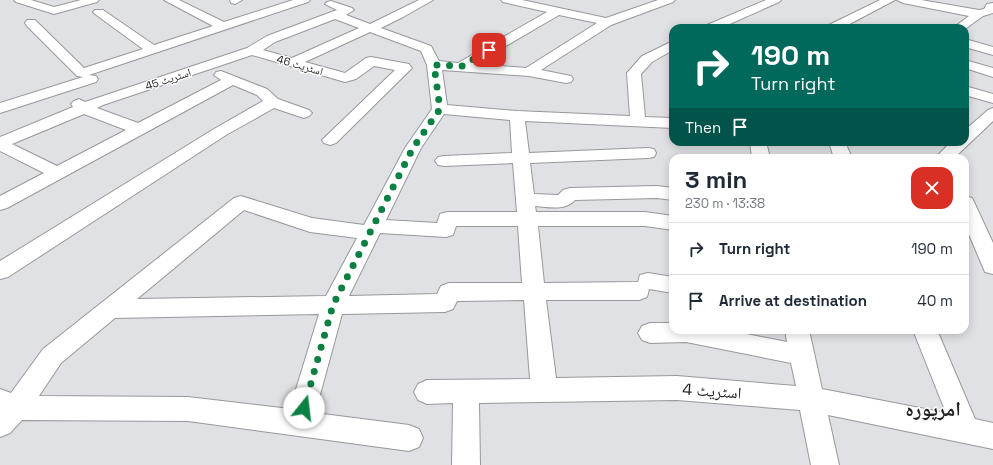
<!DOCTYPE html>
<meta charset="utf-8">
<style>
:root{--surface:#fff;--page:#f2f2f3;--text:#1f2937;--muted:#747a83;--line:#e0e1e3}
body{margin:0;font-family:"Space Grotesk","Noto Naskh Arabic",sans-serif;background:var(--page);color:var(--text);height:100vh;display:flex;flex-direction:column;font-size:15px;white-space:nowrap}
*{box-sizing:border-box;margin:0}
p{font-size:13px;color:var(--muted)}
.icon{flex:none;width:22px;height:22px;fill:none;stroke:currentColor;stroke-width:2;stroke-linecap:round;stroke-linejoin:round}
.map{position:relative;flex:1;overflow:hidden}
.details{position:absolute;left:669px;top:154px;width:300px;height:180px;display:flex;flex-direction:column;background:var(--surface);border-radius:12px;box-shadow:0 2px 10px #0003}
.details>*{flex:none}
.top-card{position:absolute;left:669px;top:24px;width:300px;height:122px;border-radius:12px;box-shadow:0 2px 10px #0003;background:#00695c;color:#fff;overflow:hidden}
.pin{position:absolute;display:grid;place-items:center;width:34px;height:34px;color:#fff;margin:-17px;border-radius:8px;box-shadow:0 2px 6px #0006}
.me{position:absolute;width:44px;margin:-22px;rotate:16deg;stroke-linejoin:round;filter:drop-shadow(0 0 3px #0008)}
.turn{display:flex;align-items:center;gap:14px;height:84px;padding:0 16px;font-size:18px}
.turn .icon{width:52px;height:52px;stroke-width:2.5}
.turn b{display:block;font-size:28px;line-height:34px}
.then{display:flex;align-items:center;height:38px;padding:0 16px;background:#0003;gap:8px;font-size:15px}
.round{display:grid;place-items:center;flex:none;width:42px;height:42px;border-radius:12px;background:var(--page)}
.headline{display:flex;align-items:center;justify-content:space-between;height:68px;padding:0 16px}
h1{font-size:24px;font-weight:700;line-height:30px}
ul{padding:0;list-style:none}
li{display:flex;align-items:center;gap:12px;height:52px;padding:0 16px;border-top:1px solid var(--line)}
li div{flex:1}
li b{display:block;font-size:15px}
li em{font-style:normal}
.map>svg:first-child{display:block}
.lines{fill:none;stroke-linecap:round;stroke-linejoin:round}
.street-casing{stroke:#97989b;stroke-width:2}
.street{fill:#fff;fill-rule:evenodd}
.route{stroke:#0b8043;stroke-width:7;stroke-dasharray:0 12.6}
.labels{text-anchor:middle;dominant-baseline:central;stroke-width:3;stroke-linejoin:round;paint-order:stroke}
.far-street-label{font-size:11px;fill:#232425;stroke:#fff}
.near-street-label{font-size:16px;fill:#232425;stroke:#fff}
.near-district-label{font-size:20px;font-weight:bold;fill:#232425;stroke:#fff}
</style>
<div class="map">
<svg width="993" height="465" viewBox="0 0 993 465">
<rect width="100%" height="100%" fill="#dfe1e4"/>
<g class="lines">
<defs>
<g id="street">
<path d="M14 0H31L54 7 81 0H99L97 2 54 14 16 2Z"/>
<path d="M164 0H179L224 22 293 0H310L308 2 89 75 96 76 98 79 96 82 0 113V103L83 77 77 76 27 26 25 23 27 20H35L84 68 143 49 95 14 93 12 95 10H103L154 45 213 26Z"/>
<path d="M230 0H242L235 4 231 3Z"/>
<path d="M419 0H433L403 17 381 28 431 46 439 61 458 63 547 12 503 2 501 0H522L606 18 658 0H675L673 2 611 25 541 70 571 76 573 79 571 82 566 83 529 76 442 70 447 105 517 111 630 116 627 73 642 56 673 41V50L652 62 641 74 645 117 673 118V128L525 121 529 153 648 148 654 149 656 153 654 157 648 158 530 163 534 194 558 195 563 190 570 188 657 186 673 188V200L657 198 575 200C565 211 549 207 535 206L536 212H645L673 216V230L645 226H538L544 283 638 282 640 275 648 273 673 277V293L649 289 647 297 639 300H546L556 378 677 376 796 386 791 363 686 342 650 343 642 340 638 333 642 326 650 323H673V330H727L787 342 785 330H809L822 389 946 413 913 330H937L975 419 993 423V449L828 415 839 465H811L800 410 677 400 479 403 480 465H452L453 403 427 404 418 400 414 392 418 384 427 380 530 379 524 300 457 301 453 309 445 312 342 314 315 413 409 425 419 429 423 438 419 447 409 451 188 421 22 420 10 433 0 437V389L11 393 43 349 234 198 241 196 312 218 364 225 405 148 432 109 427 65 421 51 370 32 305 62 345 73 366 58 371 57 409 64 412 68 336 143 330 145 324 143 322 140 395 70 374 66 356 79 345 82 252 55 103 105 97 108 138 123 221 80 214 75 216 72 221 71 267 89 278 99 309 110 312 113 309 116 304 118 274 108 226 135 8 277 0 279V261L214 129 263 101 257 95 233 85 7 208 0 210V196L44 173 0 151V137L73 107 71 104 74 101 79 99 85 102 247 48 267 36 337 10 325 4 327 2 331 1 352 8 354 10 346 15 370 24ZM559 15 597 23 526 68 475 64ZM335 19 359 28 292 58 263 50 275 42ZM84 114 126 130 57 166 12 144ZM444 114 510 120 512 153 444 156 438 157 435 161 438 165 444 166 513 163 517 212H447L440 214 437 223 386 220 421 148ZM244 210 310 232 357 238 326 296 137 299ZM456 226H518L522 283H449L441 286 437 294 349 296 380 233 446 237 453 235ZM319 314 290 409 188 397 39 396 61 363 115 318Z"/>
<path d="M766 0H781L779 2 721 28H705L707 25Z"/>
<path d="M880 0H895L842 28H827L829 25Z"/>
<path d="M897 0H921L979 10 984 9 987 4 993 3V13L983 16 965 29 953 28 969 16 903 3Z"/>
<path d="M965 39 993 47V55L965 47Z"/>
<path d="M965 60 993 68V77L965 68Z"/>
<path d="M965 86 993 94V103L965 95Z"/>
<path d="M993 108V121L954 158H935L951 142H965V130L988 110Z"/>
<path d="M750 142H766L770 158H752Z"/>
<path d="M829 142H845L852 158H834Z"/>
<path d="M965 196 972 198 974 202 993 243V274L985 272 965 225Z"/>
</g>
</defs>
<use href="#street" class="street-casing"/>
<use href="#street" class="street"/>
</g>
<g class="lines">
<path class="route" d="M304 408 333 305 413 148 440 109 434 65 462 66 489 50"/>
</g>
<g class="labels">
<g class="far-street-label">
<text transform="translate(300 65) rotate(16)">اسٹریٹ 46</text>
<text transform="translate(168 79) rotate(-18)">اسٹریٹ 45</text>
</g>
<g class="near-street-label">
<text transform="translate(712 391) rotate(4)">اسٹریٹ 4</text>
</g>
<g class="near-district-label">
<text x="933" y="409">امرپورہ</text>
</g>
</g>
</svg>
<div class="pin" style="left:489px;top:50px;background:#d93025"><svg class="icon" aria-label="arrive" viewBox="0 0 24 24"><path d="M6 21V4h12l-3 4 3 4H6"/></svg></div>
<svg class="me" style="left:304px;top:408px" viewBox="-20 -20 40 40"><circle r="19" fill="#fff"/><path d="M0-13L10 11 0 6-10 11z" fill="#0b8043"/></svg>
<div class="top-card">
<div class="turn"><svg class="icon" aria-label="right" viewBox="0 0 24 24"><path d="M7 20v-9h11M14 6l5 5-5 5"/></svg><div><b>190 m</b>Turn right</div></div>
<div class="then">Then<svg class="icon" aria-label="arrive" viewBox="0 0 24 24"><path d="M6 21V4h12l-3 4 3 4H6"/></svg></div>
</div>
<section class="details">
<div class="headline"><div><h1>3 min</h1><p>230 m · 13:38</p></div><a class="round" style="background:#d93025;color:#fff"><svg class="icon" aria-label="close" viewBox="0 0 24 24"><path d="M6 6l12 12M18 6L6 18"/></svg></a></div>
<ul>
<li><svg class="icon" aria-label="right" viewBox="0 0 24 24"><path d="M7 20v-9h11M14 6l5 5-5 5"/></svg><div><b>Turn right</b></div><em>190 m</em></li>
<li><svg class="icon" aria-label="arrive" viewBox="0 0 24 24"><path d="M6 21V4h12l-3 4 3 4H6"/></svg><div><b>Arrive at destination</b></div><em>40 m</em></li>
</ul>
</section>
</div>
